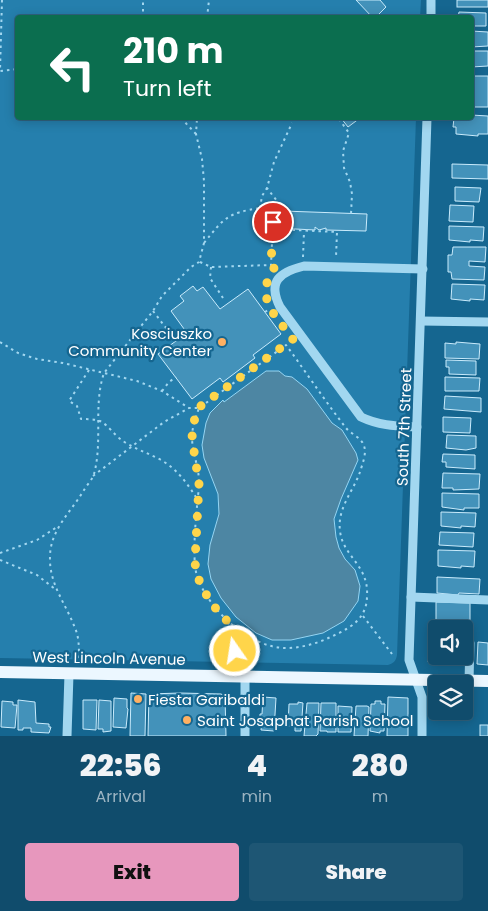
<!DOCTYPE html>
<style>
:root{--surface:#104c6c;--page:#1e5674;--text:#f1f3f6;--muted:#9cb4c2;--line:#30637f;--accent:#e797bd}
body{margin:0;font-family:Poppins,sans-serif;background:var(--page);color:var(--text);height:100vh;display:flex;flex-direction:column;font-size:19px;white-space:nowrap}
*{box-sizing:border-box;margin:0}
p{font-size:16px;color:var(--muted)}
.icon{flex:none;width:28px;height:28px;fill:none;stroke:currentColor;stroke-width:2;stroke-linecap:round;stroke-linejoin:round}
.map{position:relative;height:736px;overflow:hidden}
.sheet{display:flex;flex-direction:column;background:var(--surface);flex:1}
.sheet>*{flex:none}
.guide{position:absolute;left:15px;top:15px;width:459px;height:105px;border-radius:5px;box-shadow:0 2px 12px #0003,0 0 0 1px var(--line);background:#0b6e4f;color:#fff;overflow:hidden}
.buttons{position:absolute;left:428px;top:620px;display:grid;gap:10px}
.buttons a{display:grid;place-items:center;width:45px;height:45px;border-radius:5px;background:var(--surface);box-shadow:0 2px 12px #0003,0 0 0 1px var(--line);font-size:25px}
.pin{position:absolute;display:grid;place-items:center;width:42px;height:42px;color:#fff;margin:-21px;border:2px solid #fff;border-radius:50%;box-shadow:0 1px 5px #0007}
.me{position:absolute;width:55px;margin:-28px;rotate:347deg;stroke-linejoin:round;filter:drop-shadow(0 0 4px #0008)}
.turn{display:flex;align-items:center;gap:18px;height:105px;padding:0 25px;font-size:22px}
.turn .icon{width:65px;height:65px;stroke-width:2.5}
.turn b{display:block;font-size:35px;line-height:42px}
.eta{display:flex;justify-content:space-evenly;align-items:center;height:85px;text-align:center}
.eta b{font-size:30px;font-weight:800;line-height:35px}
.action{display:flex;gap:10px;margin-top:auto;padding:10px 25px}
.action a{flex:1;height:58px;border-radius:5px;background:var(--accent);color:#111;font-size:20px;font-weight:800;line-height:58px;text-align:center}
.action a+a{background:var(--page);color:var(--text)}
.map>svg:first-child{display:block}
.green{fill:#257fad}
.water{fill:#4d86a3;stroke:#95d5f3}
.building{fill:#4392ba;stroke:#c9ebfc}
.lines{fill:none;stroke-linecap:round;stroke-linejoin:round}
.path{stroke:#a2d7f0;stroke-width:2;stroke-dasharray:2.5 4;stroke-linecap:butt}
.minor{stroke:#a2d7f0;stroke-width:9}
.major{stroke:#ecf7ff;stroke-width:12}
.route{stroke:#ffd54a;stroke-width:9;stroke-dasharray:0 16.2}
.poi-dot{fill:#ffb062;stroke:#156690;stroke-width:2}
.labels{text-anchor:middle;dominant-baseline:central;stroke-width:4.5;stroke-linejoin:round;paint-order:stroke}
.poi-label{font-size:15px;fill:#fff;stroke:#156690;text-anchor:start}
.street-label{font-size:15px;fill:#fff;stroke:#156690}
</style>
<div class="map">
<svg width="488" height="736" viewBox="0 0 488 736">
<rect width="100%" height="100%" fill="#156690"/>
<path class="green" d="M0 0H421L420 18H18V118H416L397 655C396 661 394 663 388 665L0 658Z"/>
<path class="water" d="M266 371H279L285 376 292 377 307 389 332 423 342 430 356 453 358 460 341 499 334 519 336 537 339 548 345 559 355 570 360 586 358 601 344 621 323 633 291 640H272L256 633 236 617 221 598 211 579 208 564 210 545 219 514 218 494 204 458 202 445 206 423 210 413 223 400 224 402Z"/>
<g class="building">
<path d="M356 0H380L386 7 375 18H373Z"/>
<rect x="457" y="0" width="31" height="7"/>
<path d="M459 12 486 13V26H472L471 27V18H458Z"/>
<path d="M471 31 488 32V46L471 47Z"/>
<path d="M471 51H488V66L471 67Z"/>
<path d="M471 76H488V107H474V109H471Z"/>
<path d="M471 115 488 116V134H478V136L456 134V127H453L454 118H471Z"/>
<path d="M341 118H360L348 127Z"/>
<path d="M452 164 488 165V179L452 178Z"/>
<path d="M455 187 481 188 479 202 455 201Z"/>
<path d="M450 205 474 206 473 222 449 221Z"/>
<path d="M275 206H280L283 211 367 214 366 231 326 230V228L319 230 315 227V230L276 228V218H274L271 215V209Z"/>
<path d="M449 226 484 227 483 241 470 240V242L449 240Z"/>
<path d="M453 247H486L485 262 469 261V266L485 267 484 280 452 279 451 272H448V255H452Z"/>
<path d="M452 284 485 285 484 300 470 299V301L451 299Z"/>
<path d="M193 286 197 291 203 287 220 309 248 289 281 334 253 355 255 358 223 382 220 378 192 399 158 354 187 333 171 311 184 301 180 296Z"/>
<path d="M456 342 480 344 479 359 445 358V343L456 344Z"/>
<path d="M446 360 476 361V375L449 374V367H446Z"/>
<path d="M445 377 480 378 479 391H445Z"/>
<path d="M445 396 481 398V412L444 409Z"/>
<path d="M443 417 471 418 470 433 443 432Z"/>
<path d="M447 435 476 436V448L466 450 446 448Z"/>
<path d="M443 454 475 455V469L446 467V462H442Z"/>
<path d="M443 473 480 474 479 489 453 490V488H442Z"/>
<path d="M442 493 479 494V508H464V510L442 507Z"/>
<path d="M441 512 476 513 475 527 461 526V528L441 526Z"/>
<path d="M440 532 474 533 473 547 439 545Z"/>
<path d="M438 550 475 551 474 567 461 566V568L438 566Z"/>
<path d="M437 577 480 579 479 594 459 593 458 595 437 593Z"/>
<path d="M436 602 470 603V620H436Z"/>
<path d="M436 623 471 624 470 637H464V629H436V636Z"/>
<path d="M429 640 436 641V656H455L454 663 428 662Z"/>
<path d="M478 642 488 643V665L477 664Z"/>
<path d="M131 693 146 694 145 736H130Z"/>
<path d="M180 693 221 694 225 696 226 736H148L149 694Z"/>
<path d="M263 697 276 698 274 731 261 730 262 717H260V714H262Z"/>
<path d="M388 697 408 698V736H387Z"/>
<path d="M114 698 127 699V708L128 709 126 728 113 727Z"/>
<path d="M18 700 35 702 36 723 49 724V727H51L49 733 31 732V728H23V730H18Z"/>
<path d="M83 700H97L96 730 83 729Z"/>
<path d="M99 700 111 701V731L103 732V729H98Z"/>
<path d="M2 701 13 702V705H17L15 728 1 727Z"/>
<path d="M375 701H381V704H385L384 731H380V733L370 731 371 704H375Z"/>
<path d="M298 702 303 703 301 731H295V726H288L289 704H298Z"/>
<path d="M307 703H319L318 734 316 736H304Z"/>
<path d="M321 703H336V732H327V731H320Z"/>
<path d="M338 706 352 707 351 732H338Z"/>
<path d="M356 706H367L369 707 368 736H354Z"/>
<rect x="480" y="725" width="8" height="11"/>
</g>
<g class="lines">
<g class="path">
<path d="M2 0 0 71 18 69"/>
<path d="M143 18V0"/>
<path d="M207 18 209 0"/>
<path d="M181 118 196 134"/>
<path d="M339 119 349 133 343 151 344 168 350 182 352 194 351 214"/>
<path d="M260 208 262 196 267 188"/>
<path d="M291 212 277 201 267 188 274 162 292 123"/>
<path d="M273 229 337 232 336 257"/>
<path d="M204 243C224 218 227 213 260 208L273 221 271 265 274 268"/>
<path d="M303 257 304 232"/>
<path d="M200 262 211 267 271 265"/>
<path d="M211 267 210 278 223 298"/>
<path d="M153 311 176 341"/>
<path d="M265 312 270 309"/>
<path d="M0 342 18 353 37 359 63 363 137 381 162 391 189 408H199L286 345C306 372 325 401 346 428 351 434 362 438 364 446 367 453 362 465 360 472 353 492 337 508 340 531 343 557 369 565 367 596 367 616 354 626 337 634 321 642 304 648 286 648 249 648 208 609 197 576 191 557 197 507 199 486 200 469 192 453 192 437 192 427 196 417 199 408"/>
<path d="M89 370 69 401 77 406 81 419C87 419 94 419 100 421 107 424 115 436 123 441 135 449 148 453 161 460 177 469 188 484 197 499"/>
<path d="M162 391 169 382 176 377"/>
<path d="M93 476 164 422 189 408"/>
<path d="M0 553 37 540 57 527"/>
<path d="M0 560 37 575 55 589"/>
<path d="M363 616 392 654"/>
<path d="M228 622 232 634 235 661"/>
<path d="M235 651 239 644 253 638"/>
<path d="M79 658C79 647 79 637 75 628 66 604 49 584 50 557 50 530 71 512 84 490 87 485 92 480 94 474 103 441 93 405 104 373L153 311 162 296 191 267 199 262 204 243V181L202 159 196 134 197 118"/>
</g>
<g class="minor">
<path d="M431 18V0"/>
<path d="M421 321 488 322"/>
<path d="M417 427C397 426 380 426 361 417L280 307C267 281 280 272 304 266L423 269"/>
<path d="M411 597 488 600"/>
<path d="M469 681 470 643"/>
<path d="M67 736 69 674"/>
<path d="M245 736V677"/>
<path d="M422 736V697L409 660 427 118"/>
</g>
<path class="major" d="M0 672 488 681"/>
</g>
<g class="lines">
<path class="route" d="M235 651 228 622 210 602 196 574 195 561 199 484 192 438 193 425 198 408 293 339C275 315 254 298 274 268L271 265 273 222"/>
</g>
<g class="poi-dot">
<circle cx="222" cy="342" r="5"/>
<circle cx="138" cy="699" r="5"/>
<circle cx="187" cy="720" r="5"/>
</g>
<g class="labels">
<g class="poi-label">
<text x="212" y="333" text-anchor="end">Kosciuszko<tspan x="212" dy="17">Community Center</tspan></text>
<text x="148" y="699">Fiesta Garibaldi</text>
<text x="197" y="720">Saint Josaphat Parish School</text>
</g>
<g class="street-label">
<text transform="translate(404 427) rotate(-88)">South 7th Street</text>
<text transform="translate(109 658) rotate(1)">West Lincoln Avenue</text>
</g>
</g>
</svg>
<div class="buttons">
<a><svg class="icon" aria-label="sound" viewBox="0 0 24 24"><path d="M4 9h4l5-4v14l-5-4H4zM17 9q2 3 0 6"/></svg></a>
<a><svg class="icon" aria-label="layers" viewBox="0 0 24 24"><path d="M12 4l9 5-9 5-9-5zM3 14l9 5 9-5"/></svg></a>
</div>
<div class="pin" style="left:273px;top:222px;background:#d93025"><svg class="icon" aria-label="arrive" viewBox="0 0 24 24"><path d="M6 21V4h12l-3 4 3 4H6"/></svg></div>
<svg class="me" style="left:235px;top:651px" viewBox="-20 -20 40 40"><circle r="17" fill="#ffd54a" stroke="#fff" stroke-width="3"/><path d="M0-11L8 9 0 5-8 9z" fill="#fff"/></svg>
<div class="guide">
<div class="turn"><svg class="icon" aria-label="left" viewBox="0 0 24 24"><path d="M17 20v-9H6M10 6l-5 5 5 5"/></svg><div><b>210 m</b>Turn left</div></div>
</div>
</div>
<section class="sheet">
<div class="eta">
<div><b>22:56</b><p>Arrival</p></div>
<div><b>4</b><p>min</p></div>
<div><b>280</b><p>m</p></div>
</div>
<div class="action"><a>Exit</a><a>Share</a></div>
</section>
